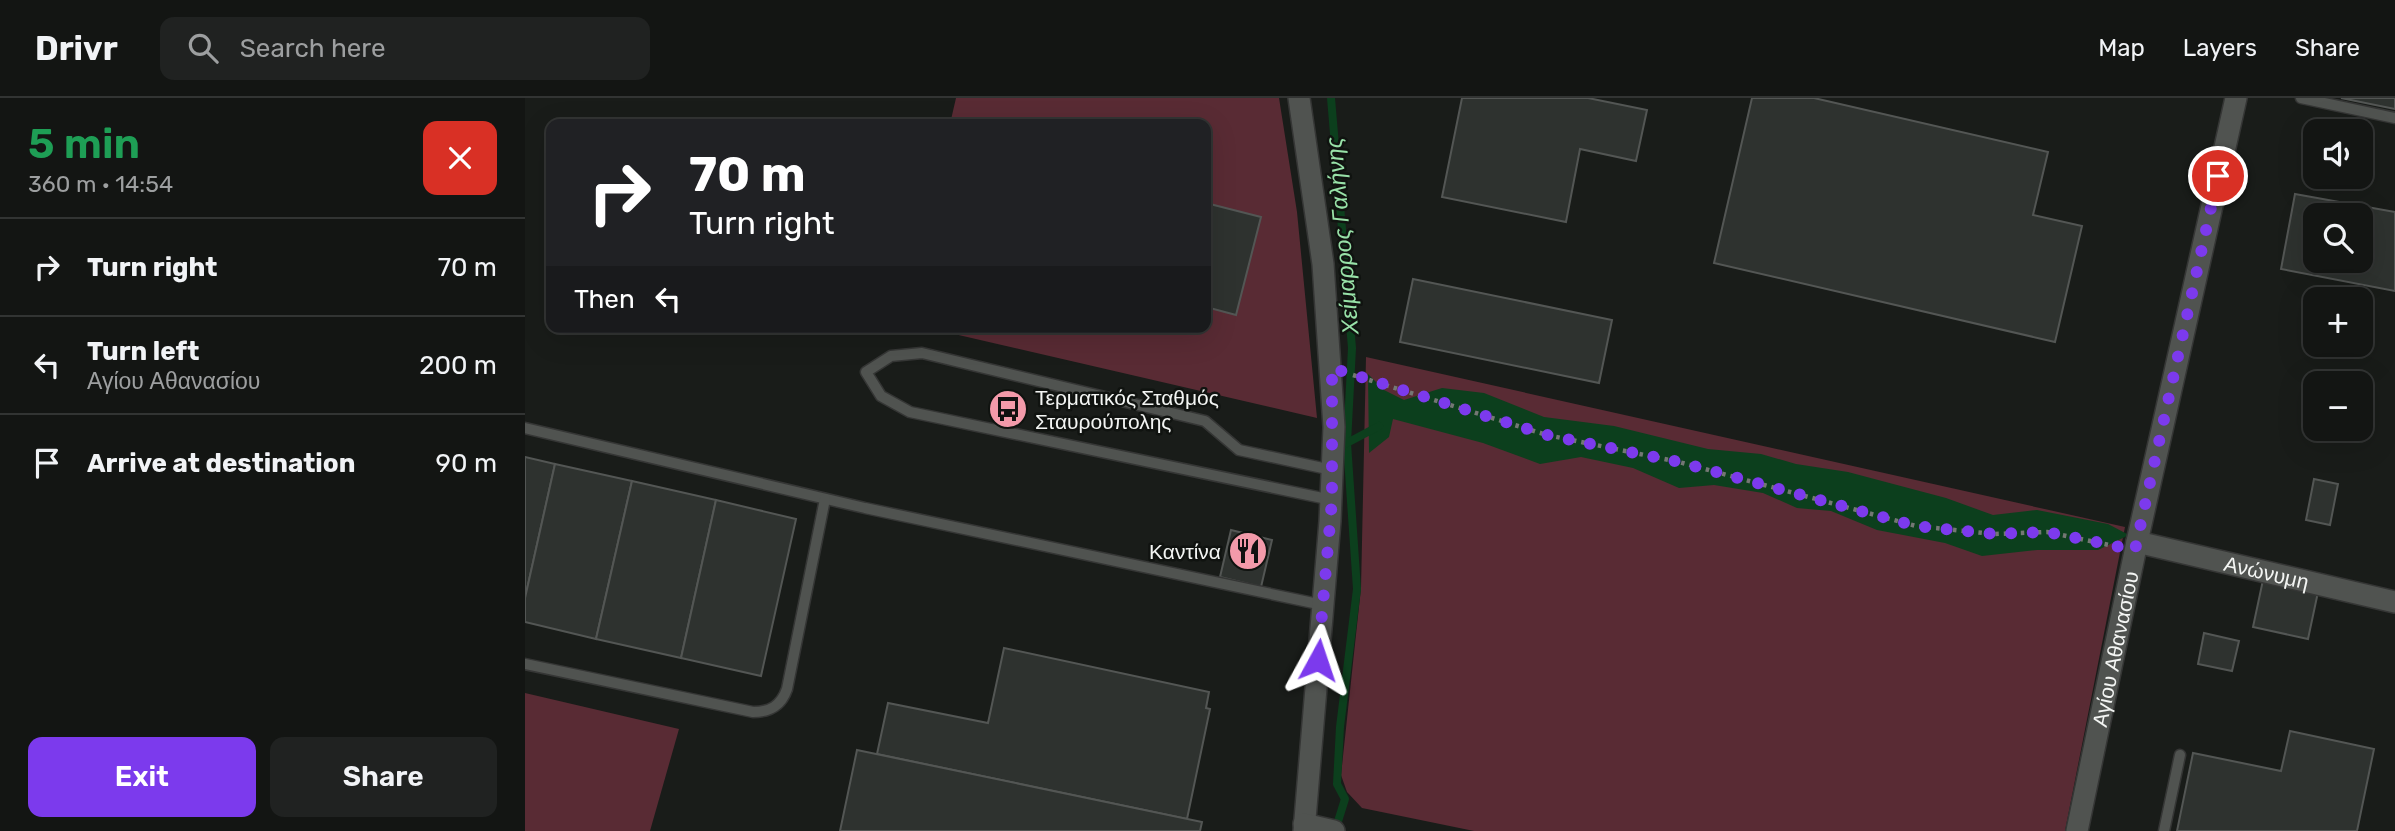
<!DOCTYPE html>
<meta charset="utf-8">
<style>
:root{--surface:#131513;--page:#202221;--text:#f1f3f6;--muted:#9d9fa0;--line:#323433;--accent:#7c3aed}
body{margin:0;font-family:Rubik,sans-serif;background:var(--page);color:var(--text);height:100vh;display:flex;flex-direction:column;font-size:26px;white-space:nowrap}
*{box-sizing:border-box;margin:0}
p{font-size:23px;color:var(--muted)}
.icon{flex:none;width:38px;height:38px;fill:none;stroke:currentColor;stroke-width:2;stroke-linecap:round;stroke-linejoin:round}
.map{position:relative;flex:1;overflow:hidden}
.drawer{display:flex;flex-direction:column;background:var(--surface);width:525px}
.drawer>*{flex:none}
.hud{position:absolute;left:21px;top:21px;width:665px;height:214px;border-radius:14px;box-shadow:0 7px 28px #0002,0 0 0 2px var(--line);background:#202124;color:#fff;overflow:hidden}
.fabs{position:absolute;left:1778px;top:21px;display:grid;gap:14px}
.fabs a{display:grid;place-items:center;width:70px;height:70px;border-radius:14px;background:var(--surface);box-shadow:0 7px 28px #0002,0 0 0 2px var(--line);font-size:35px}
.pin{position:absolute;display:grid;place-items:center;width:60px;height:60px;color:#fff;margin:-30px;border:4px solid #fff;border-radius:50%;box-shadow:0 2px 7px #0007}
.me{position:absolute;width:77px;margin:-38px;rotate:5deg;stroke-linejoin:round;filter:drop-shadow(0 0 5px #0008)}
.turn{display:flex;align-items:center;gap:24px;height:147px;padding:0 28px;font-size:32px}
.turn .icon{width:91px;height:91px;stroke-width:2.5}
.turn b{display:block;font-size:49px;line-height:60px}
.then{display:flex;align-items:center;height:66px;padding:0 28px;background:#0003;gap:14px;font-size:26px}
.round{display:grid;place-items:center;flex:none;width:74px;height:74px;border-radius:14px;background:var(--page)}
.head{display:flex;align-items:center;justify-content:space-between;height:119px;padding:0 28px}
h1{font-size:42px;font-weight:600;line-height:52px;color:#1e9e55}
.action{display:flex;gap:14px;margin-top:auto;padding:14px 28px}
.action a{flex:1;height:80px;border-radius:14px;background:var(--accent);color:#fff;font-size:28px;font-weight:600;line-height:80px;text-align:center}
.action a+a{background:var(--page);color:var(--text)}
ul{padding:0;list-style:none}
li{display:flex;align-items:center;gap:21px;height:98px;padding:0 28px;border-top:2px solid var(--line)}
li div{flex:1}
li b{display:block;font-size:26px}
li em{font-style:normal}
header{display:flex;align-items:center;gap:42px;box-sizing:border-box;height:98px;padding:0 35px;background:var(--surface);border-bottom:2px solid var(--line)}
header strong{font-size:33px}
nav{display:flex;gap:38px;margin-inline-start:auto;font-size:24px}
.search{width:490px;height:63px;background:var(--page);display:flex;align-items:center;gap:18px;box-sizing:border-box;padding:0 24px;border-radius:14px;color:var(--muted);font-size:26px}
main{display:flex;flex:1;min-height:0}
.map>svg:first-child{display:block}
.green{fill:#592b34}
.water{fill:#0c3f1d}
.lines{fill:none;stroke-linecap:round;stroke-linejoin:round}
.stream{stroke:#0c3f1d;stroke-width:8}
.building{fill:#2e322f;stroke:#535654;stroke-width:2;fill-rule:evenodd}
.lane-casing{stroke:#353635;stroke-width:13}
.street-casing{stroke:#353635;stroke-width:24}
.secondary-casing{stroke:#353635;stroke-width:24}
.path{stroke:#747774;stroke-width:4.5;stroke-dasharray:3.5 5;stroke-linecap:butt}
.lane{stroke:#505350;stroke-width:10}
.street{stroke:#505350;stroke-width:21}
.secondary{stroke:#505350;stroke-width:21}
.route{stroke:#7c3aed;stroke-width:12;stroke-dasharray:0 21.6}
.labels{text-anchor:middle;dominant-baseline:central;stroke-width:5;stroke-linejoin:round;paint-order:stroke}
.poi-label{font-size:21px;fill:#f3f5f3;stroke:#101310;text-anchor:start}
.street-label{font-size:21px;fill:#f3f5f3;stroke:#101310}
.water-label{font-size:23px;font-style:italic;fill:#98e2a8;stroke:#101310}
</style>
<header>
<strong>Drivr</strong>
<div class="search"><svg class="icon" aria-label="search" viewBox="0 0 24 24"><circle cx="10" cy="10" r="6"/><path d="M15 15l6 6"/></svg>Search here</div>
<nav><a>Map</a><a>Layers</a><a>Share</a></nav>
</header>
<main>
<section class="drawer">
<div class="head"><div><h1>5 min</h1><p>360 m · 14:54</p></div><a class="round" style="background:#d93025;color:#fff"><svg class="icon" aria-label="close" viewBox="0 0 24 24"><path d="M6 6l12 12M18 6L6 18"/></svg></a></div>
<ul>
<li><svg class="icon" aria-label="right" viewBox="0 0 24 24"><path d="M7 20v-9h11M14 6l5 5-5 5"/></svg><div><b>Turn right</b></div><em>70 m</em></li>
<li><svg class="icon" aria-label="left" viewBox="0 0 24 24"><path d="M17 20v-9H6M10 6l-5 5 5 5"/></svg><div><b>Turn left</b><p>Αγίου Αθανασίου</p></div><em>200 m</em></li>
<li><svg class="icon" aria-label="arrive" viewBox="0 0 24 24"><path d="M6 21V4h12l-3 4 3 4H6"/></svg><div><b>Arrive at destination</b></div><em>90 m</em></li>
</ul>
<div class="action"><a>Exit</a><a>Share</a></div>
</section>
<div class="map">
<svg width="1870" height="733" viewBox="0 0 1870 733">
<rect width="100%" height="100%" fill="#191c19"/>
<g class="green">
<path d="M431 0H754L772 114 792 320 399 229H681V209L710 217 735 119 681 105V26H425Z"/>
<path d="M841 259 1600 429 1540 733H949L837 710 822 694 816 677 836 490Z"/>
<path d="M0 595 154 631 125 733H0Z"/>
</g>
<path class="water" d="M843 276 859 292 879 302 917 290 959 295 1019 319 1089 328 1183 351 1236 356 1271 366 1323 374 1421 400 1468 417 1512 412 1583 426 1604 437 1573 452H1512L1457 458 1420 445 1352 432 1306 413 1272 410 1238 395 1189 387 1154 390 1108 370 1056 359 1015 366 958 345 868 321 864 339 844 355Z"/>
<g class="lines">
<g class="stream">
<path d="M806 0 827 250 822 345 832 491 815 629 812 686 820 701 810 733"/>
<path d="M822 345 854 328"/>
</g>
</g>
<g class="building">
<path d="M937 0H1063L1122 12 1111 63 1055 51 1041 124 917 99Z"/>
<path d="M1227 0H1289L1523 54 1508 117 1557 128 1530 244 1189 165Z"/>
<path d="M1816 0H1870V11Z"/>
<path d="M1770 96 1870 114V193L1756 171ZM1790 117H1836V163H1790Z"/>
<path d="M681 105 736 119 711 217 681 209Z"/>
<path d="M888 181 1087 222 1074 285 875 244Z"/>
<path d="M0 359 30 366 0 500Z"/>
<path d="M30 366 107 383 71 541 0 524V500Z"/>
<path d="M1789 381 1813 386 1805 427 1781 422Z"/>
<path d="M107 383 191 402 156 560 71 541Z"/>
<path d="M191 402 271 421 236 578 156 560Z"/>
<path d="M706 432 747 442 736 489 695 479Z"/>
<path d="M1738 482 1793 494 1783 541 1728 529Z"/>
<path d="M1679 535 1714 543 1707 573 1673 566Z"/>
<path d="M479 550 684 594 681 610 685 611 662 721 352 656 363 605 463 625Z"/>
<path d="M1765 633 1849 651 1832 733H1652L1668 655 1756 673Z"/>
<path d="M332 652 677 724 675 733H315Z"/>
</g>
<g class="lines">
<defs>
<g id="lane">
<path d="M1776 0 1870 20"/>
<path d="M0 330 340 410 798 507"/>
<path d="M807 402 385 314 356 298 341 274 366 258 397 255 680 323 714 352 807 372"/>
<path d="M0 566 228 614C245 614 256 608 262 591L300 401"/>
<path d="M1639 733 1655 657"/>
</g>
<g id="street">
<path id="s1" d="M1612 444 1870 504"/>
<path id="s2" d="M1552 733 1612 444 1711 0"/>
</g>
<g id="secondary">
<path d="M774 0 798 166 809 329 805 423 779 733"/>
<path d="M779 726 809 733"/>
</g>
</defs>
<use href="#lane" class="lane-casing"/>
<use href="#street" class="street-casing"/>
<use href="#secondary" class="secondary-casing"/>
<path class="path" d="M828 277 1022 337 1154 364 1391 428 1469 436 1522 434 1589 448"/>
<use href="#lane" class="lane"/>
<use href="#street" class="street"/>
<use href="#secondary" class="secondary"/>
</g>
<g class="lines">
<path class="route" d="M793 562 807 402V270L1022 337 1154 364 1391 428 1469 436 1522 434 1610 452 1693 78"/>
</g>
<defs>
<symbol id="bus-disc" viewBox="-11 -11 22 22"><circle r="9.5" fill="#f39aaa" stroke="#101310"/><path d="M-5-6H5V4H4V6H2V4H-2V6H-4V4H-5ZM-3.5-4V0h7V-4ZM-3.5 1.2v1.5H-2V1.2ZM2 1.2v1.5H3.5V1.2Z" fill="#111"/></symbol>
<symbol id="restaurant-disc" viewBox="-11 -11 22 22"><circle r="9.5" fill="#f39aaa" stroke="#101310"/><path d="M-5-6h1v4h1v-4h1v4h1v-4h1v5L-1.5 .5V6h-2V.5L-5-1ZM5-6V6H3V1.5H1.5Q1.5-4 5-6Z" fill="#111"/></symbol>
</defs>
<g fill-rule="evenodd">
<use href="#bus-disc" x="461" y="289" width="44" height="44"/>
<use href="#restaurant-disc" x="701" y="431" width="44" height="44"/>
</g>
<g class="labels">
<g class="poi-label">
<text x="510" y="299">Τερματικός Σταθμός<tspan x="510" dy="24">Σταυρούπολης</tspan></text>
<text x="696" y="453" text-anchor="end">Καντίνα</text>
</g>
<g class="street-label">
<text stroke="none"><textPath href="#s1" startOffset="133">Ανώνυμη</textPath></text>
<text stroke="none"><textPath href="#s2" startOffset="186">Αγίου Αθανασίου</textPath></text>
</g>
<g class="water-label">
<text transform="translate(817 138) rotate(-95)">Χείμαρρος Γαλήνης</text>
</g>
</g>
</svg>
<div class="fabs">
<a><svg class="icon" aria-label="sound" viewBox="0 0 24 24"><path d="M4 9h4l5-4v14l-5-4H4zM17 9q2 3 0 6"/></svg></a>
<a><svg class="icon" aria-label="search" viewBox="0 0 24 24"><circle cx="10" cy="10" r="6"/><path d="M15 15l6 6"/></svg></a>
<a>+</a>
<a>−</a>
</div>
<div class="pin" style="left:1693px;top:78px;background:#d93025"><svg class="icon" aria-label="arrive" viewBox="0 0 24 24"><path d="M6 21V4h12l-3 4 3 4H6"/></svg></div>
<svg class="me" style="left:793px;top:562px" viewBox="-20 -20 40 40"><path d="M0-17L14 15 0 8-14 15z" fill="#7c3aed" stroke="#fff" stroke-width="4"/></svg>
<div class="hud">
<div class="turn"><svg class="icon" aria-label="right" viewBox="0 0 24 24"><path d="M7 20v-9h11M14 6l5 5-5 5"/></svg><div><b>70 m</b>Turn right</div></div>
<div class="then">Then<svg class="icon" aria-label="left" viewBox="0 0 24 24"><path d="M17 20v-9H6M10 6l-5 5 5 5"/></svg></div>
</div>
</div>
</main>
